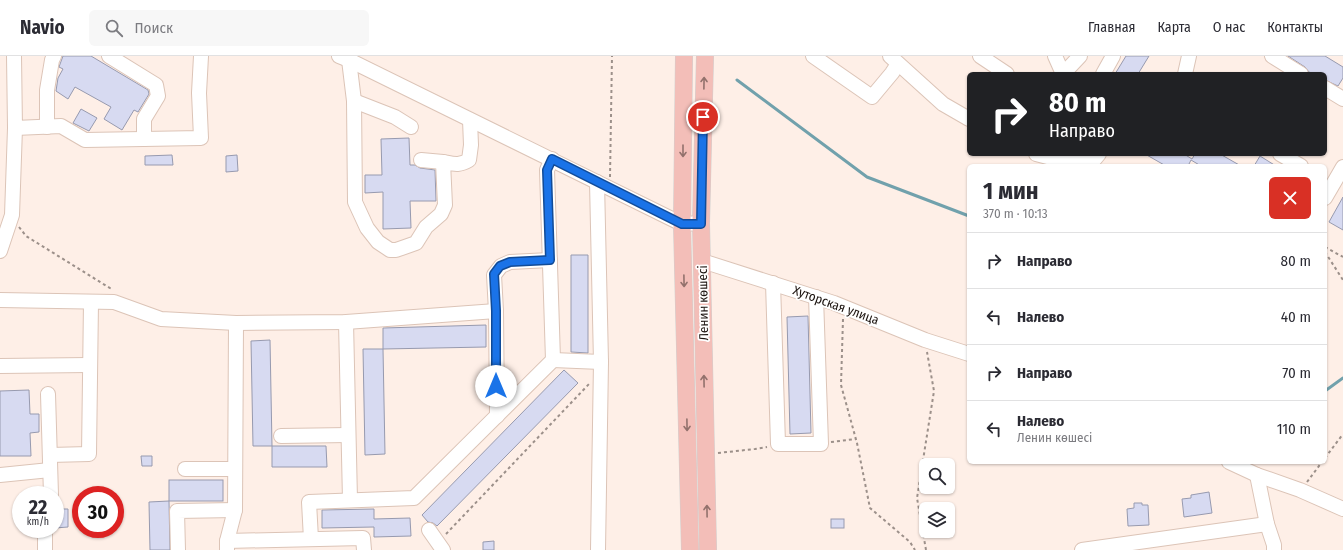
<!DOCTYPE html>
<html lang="ru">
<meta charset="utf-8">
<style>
:root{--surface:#fff;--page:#f7f7f7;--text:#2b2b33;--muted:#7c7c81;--line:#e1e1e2}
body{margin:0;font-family:"Fira Sans Condensed",sans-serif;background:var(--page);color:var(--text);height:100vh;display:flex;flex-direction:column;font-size:15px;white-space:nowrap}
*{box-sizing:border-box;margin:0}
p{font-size:13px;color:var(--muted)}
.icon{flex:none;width:22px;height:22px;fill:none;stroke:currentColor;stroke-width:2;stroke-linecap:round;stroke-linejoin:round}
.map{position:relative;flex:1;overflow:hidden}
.drawer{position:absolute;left:967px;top:108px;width:360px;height:300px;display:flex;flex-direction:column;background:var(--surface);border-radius:6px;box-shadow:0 1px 3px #0004}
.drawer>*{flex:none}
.guide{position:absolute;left:967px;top:16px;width:360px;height:84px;border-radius:6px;box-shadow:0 1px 3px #0004;background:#202124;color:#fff;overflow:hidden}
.tools{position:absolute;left:919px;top:402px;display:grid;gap:8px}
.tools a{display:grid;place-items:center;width:36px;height:36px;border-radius:6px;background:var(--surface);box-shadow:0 1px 3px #0004;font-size:20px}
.speed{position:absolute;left:12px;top:430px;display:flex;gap:8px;font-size:20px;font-weight:700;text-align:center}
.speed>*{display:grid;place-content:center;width:52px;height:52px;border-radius:50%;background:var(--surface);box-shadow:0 1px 3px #0004;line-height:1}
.speed small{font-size:10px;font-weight:400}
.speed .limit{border:6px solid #d22;background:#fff;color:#111}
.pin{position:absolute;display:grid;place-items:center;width:34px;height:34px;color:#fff;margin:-17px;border:2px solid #fff;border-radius:50%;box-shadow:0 1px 4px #0007}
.me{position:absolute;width:44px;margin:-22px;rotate:0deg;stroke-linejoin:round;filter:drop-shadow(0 0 3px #0008)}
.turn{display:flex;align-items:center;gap:14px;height:84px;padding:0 16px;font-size:18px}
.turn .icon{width:52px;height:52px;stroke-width:2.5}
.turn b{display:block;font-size:28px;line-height:34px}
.round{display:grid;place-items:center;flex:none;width:42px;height:42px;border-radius:6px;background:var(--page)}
.headline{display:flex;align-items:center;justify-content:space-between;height:68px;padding:0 16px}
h1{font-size:24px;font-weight:700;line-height:30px}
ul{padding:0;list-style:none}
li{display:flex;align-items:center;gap:12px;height:56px;padding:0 16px;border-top:1px solid var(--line)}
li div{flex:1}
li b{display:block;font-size:15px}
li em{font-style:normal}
header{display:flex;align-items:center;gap:24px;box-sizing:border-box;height:56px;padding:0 20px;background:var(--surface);border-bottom:1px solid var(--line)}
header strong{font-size:19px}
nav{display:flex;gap:22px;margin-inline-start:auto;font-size:14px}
.search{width:280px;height:36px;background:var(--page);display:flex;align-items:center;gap:10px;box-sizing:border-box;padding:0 14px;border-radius:6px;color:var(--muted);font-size:15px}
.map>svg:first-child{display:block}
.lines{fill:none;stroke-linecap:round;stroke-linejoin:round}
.stream{stroke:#71a1ac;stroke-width:3}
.building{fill:#d7daf1;stroke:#979aaf}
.minor-casing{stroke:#dcc4b7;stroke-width:16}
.major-casing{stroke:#d1d0cf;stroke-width:18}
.path{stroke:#9c908a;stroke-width:2;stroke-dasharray:3 3;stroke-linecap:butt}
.minor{stroke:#fff;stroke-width:14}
.major{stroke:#f3beb8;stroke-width:17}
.oneway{stroke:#92716c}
.route-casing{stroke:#114b97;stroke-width:10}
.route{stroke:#1a73e8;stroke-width:7}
.labels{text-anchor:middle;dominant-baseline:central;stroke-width:3.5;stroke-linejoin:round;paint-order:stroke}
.street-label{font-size:13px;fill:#1b130f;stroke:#fff}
</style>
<header>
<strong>Navio</strong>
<div class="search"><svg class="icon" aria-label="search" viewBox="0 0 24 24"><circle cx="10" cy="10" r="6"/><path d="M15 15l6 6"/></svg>Поиск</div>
<nav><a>Главная</a><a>Карта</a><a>О нас</a><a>Контакты</a></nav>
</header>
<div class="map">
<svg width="1343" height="494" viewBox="0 0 1343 494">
<rect width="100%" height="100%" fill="#feefe7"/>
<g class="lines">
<g class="stream">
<path d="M737 24 867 121 969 160"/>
<path d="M1325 335 1343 322"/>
</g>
</g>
<g class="building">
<path d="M63 0H91L148 34 149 38 138 56 134 54 122 74 104 63 111 51 75 31 68 43 56 35 58 22 63 13 59 11Z"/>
<path d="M1126 0H1149L1138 18H1115Z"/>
<path d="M1288 0H1325L1343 11V22L1338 30 1325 24V18H1313L1309 16 1305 11Z"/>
<path d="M81 53 97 62 89 75 73 67Z"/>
<path d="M409 82 410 109H415L420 112 435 114 436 145H410L411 172 383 173V136L365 137V119H382L381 83Z"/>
<path d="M1145 98H1184L1192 103 1195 98H1220L1241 110H1201L1191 104 1188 110H1166Z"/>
<path d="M172 99 173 109H145V100Z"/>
<path d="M237 99 238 115 226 116V100Z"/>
<path d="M1260 100 1276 110H1254Z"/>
<path d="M1343 141V174L1329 166Z"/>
<path d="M571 199H588V297L571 296Z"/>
<path d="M808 260 811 377 790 378 787 261Z"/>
<path d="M486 269V291L383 293V272Z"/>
<path d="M270 284 272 390H253L251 285Z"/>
<path d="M363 293H383L385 398 365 399Z"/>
<path d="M564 314 578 327 437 470 433 467 428 466 422 459Z"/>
<path d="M29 334 30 358H39V376L30 377 31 400H0V335Z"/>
<path d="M272 390H326L327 411H272Z"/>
<path d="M141 400H152V410H142Z"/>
<rect x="169" y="424" width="54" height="21"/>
<path d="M1209 436 1212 457 1184 461 1182 443 1191 442V439Z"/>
<path d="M169 445 170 494H150L149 446Z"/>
<path d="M1134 447H1142V449H1148L1149 469 1128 470 1127 453 1134 452Z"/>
<path d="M55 453H68V471L55 472Z"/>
<path d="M374 453V463L410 462 411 480 374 481V471L322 472V454Z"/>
<rect x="831" y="463" width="13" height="9"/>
<path d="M494 485V494H483V486Z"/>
</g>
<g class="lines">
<defs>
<g id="minor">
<path d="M14 0 15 72 61 70 85 84 201 82 199 37 201 0"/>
<path d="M109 0 156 29 158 40 144 63V83"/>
<path d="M339 0 349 4 682 168 701 167"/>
<path d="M813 0 872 41 892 17 898 8"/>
<path d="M890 0 943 48 969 63"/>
<path d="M980 0 1007 18"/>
<path d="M1055 0 1063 18"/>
<path d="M1272 0 1301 18"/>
<path d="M349 4 354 45 355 146 367 172 378 186 390 194H396L416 187 426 171 441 158 445 149 443 106C454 108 459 110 469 104L471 89 470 64"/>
<path d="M1064 17 1080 0"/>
<path d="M1103 18 1113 0"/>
<path d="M1185 18 1189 0"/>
<path d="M1325 32 1343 43"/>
<path d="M354 45 395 61 411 71"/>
<path d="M47 71V34L52 4 54 0"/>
<path d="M1036 98 1063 105 1094 104 1099 98"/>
<path d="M1280 98 1301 110"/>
<path d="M421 104 443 106"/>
<path d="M597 126 601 306 598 494"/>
<path d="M1325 142 1343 111"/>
<path d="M0 195 12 159 15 72"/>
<path d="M702 205 834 247 925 284 969 298"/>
<path d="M773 227 778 388H821L816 241"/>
<path d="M0 244 114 246 161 263 236 267 346 266 496 255"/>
<path d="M346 266 350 444"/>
<path d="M553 304 601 306"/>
<path d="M0 310 89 309"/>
<path d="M48 338 51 439"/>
<path d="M497 360 496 255 494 219 501 210 510 206 550 204"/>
<path d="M281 380 348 379"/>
<path d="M50 399 89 398 91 246"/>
<path d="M1229 406 1257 419 1300 434 1343 453"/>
<path d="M185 413H235"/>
<path d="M0 419 50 414"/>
<path d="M1257 419 1267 468 1274 489V494"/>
<path d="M45 473V494"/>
<path d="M429 474 443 494"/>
<path d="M311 483 309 446 414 442 553 304 547 114 552 103"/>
<path d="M227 485 363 482 364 494"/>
<path d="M178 494 177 455 235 454"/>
<path d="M227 494V485L235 454 236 267"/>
<path d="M1082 494 1267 468"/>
</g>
<g id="major">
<path d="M684 0 682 168 690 494"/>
<path d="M705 0 701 167 708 494"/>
</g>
</defs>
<use href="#minor" class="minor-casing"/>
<use href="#major" class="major-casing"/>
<g class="path">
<path d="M610 121 612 0"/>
<path d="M19 171 26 180 113 234"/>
<path d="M1325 191 1343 201"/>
<path d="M1325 196 1343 224"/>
<path d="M843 263 841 329 857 387 870 452 910 486 915 494"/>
<path d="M831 386 856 383"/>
<path d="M718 397 755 393 767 391"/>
<path d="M1325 402 1343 378"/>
<path d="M1307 426 1322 406"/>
<path d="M446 478 589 328"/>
<path d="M926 494 917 442 934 335 927 296"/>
</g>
<use href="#minor" class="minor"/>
<use href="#major" class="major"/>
</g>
<defs><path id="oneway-shaft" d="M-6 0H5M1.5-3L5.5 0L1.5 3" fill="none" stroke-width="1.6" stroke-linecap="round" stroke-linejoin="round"/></defs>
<g class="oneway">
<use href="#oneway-shaft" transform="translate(704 27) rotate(-89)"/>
<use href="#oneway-shaft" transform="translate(683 95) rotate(90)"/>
<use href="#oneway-shaft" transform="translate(684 225) rotate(89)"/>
<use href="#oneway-shaft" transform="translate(704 325) rotate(-91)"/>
<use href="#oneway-shaft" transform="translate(687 369) rotate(89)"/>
<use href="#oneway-shaft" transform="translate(707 455) rotate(-91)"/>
</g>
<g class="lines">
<defs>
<path id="route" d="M496 330V255L494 218 500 210 510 206 550 204 547 114 552 103 682 168H701L703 61"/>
</defs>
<use href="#route" class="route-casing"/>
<use href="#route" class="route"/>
</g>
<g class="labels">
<g class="street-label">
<text transform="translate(703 247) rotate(-91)">Ленин көшесі</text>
<text transform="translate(836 249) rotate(20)">Хуторская улица</text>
</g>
</g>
</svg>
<div class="tools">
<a><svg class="icon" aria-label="search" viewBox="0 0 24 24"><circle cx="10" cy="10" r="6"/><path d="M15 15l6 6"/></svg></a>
<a><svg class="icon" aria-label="layers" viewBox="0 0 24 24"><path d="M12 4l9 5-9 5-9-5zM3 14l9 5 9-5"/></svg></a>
</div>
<div class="speed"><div>22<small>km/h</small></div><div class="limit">30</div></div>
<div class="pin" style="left:703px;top:61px;background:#d93025"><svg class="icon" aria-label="arrive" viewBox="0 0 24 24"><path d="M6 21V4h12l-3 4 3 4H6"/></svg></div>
<svg class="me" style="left:496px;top:330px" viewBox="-20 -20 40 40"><circle r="19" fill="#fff"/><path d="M0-13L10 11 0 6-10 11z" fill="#1a73e8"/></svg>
<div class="guide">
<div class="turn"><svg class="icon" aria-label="right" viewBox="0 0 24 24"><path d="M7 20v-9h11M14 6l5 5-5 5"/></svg><div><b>80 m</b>Направо</div></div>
</div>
<section class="drawer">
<div class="headline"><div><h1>1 мин</h1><p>370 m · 10:13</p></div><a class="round" style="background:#d93025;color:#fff"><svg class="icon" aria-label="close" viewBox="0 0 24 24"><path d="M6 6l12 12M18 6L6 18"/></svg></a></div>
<ul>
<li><svg class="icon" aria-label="right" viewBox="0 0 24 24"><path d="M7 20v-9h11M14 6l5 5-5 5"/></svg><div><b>Направо</b></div><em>80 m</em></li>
<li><svg class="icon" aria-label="left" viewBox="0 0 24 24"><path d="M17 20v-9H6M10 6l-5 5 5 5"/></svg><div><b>Налево</b></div><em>40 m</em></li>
<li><svg class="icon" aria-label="right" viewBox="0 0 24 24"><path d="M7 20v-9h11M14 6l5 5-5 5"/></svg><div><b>Направо</b></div><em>70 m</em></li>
<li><svg class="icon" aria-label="left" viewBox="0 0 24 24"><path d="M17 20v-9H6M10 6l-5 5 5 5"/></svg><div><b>Налево</b><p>Ленин көшесі</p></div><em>110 m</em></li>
</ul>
</section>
</div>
